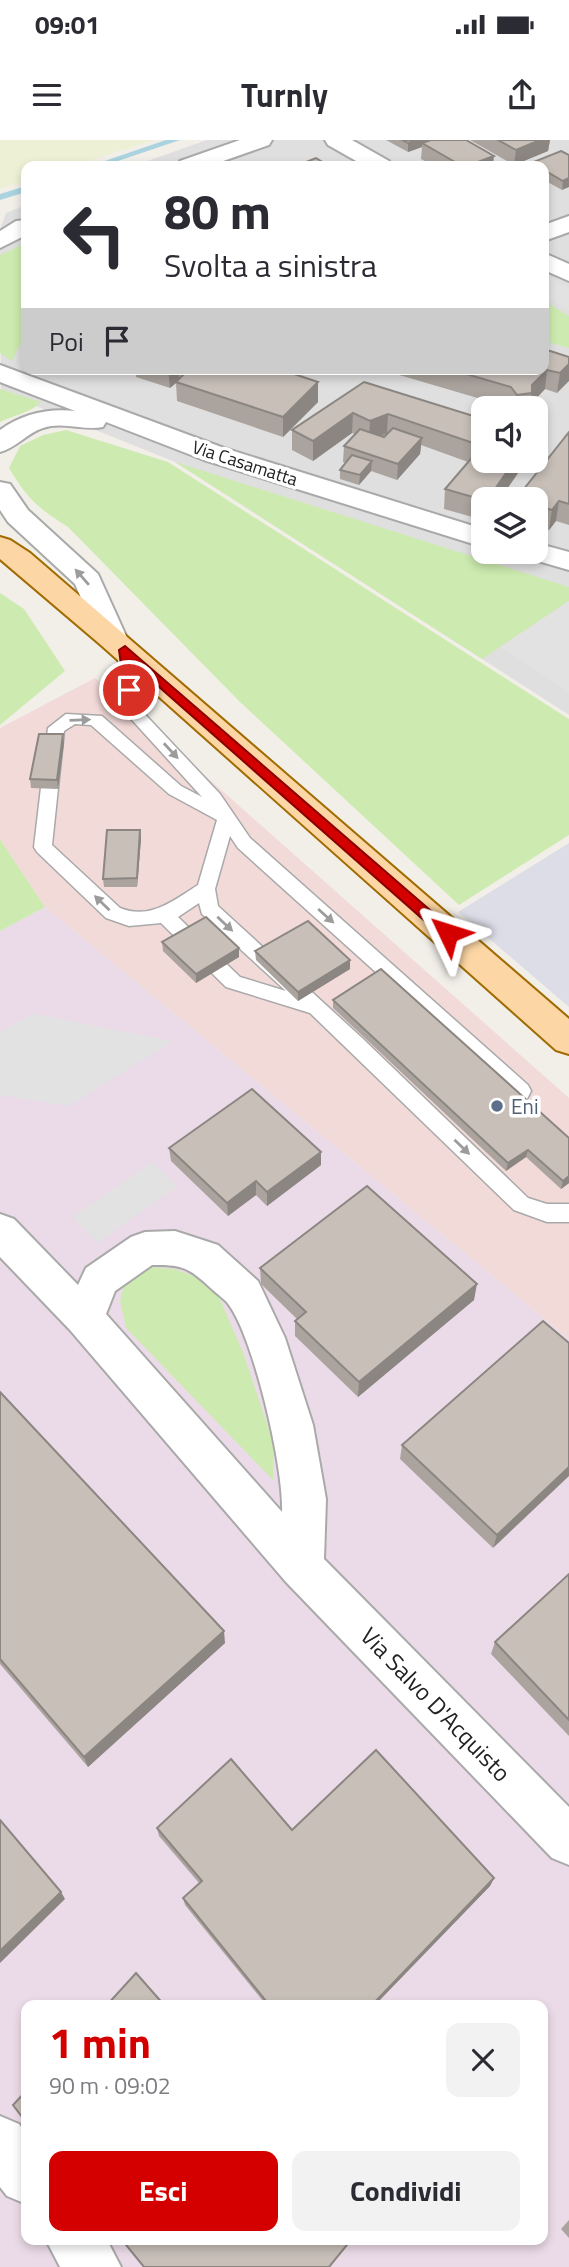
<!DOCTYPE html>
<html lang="it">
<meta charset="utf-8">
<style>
:root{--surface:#fff;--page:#f2f2f3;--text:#2b2b33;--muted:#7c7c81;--accent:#d40000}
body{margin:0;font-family:"Titillium Web",sans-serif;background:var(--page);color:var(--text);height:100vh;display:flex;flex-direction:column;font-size:26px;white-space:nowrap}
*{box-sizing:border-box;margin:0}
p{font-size:23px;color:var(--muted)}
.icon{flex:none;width:38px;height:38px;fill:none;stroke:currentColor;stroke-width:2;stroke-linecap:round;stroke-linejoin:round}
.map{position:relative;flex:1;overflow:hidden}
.side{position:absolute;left:21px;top:1860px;width:527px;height:245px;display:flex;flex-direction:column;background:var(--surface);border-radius:14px;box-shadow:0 4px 10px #0003}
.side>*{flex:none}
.hud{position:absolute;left:21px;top:21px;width:528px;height:214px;border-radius:14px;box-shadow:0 4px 10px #0003;background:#fff;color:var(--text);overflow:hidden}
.fabs{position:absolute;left:471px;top:256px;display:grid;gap:14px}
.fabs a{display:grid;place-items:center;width:77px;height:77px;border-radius:14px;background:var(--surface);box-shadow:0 4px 10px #0003;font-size:35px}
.pin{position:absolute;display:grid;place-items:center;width:60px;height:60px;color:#fff;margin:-30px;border:4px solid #fff;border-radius:50%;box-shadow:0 2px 7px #0007}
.me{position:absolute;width:77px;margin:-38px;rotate:311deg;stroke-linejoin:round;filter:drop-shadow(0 0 5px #0008)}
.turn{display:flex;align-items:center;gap:24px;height:147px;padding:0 28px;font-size:32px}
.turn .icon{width:91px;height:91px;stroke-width:2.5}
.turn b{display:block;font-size:49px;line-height:60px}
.then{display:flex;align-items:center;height:66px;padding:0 28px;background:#0003;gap:14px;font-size:26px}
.round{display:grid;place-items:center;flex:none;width:74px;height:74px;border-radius:14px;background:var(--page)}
.headline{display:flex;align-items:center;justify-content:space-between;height:119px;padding:0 28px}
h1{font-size:42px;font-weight:700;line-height:52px;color:var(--accent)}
.action{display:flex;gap:14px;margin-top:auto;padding:14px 28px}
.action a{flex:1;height:80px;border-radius:14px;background:var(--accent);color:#fff;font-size:28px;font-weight:700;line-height:80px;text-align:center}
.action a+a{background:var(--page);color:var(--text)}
.status{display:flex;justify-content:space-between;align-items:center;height:49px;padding:0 35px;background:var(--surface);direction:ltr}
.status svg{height:19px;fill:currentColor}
header{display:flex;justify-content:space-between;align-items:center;height:91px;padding:0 28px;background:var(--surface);font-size:32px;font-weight:700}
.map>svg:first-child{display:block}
.residential{fill:#e0dfdf;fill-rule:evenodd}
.commercial{fill:#f2dad9}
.industrial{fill:#ebdbe8;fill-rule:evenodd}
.farmland{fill:#eef0d5}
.grass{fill:#cdebb0}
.parking{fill:#e2e2e2}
.plaza{fill:#dddde8}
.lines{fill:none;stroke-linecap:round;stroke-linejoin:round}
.stream{fill:#aad3df;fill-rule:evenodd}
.lane-casing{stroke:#a9a9a9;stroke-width:3}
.street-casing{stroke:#a9a9a9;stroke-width:4}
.primary-casing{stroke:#a06b00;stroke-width:4}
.lane{fill:#fff;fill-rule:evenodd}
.street{fill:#fff;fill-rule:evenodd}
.primary{fill:#fcd6a4;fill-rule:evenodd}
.wall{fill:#aba49e}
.shaded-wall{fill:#8b8681}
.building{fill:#c7bfb8;stroke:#8b8681;stroke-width:2}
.oneway{fill:#9c9c9c}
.route{fill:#d40000;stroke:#8a0000;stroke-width:2}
.service-dot{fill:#5c6f8a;stroke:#fff;stroke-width:2.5}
.labels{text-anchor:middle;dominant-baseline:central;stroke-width:7;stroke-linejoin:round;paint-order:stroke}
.far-street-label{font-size:18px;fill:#222;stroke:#fff}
.service-label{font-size:21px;fill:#4e5e75;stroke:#fff;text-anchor:start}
.near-street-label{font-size:24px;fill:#222;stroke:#fff}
</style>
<div class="status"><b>09:01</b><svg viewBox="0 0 49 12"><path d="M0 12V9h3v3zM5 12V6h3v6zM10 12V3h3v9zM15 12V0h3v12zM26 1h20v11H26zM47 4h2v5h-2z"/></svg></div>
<header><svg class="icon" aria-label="menu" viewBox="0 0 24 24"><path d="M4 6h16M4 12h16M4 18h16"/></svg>Turnly<svg class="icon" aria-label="share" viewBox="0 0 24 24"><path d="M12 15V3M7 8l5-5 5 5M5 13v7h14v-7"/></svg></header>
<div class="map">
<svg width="569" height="2127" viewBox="0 0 569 2127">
<rect width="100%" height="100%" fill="#f2efe9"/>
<path class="residential" d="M207 0H569V575L175 322 1 252 0 89 6 73 26 65V229H544V26H133ZM483 268H536V320H483ZM483 359H536V411H483Z"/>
<path class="commercial" d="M95 538 569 958V1199L45 767 0 699V588Z"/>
<path class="industrial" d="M45 767 569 1199V2127H0V791ZM26 1866H542V2100H26Z"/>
<path class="farmland" d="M0 0H155L72 26H26V41L0 49Z"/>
<g class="grass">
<path d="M26 103V193L12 221 0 213V115Z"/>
<path d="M544 161 569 176V208L544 201Z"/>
<path d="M0 249 41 262C31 273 14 275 0 282Z"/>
<path d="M66 290 168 322 569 579V695L459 765 240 562 68 387C38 368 28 360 9 328L20 306 43 295Z"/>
<path d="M175 322 569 447V461L482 519Z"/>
<path d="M0 453 24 469 65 531 0 585Z"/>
<path d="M0 699 45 767 0 791Z"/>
<path d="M150 1127 174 1129 197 1137 217 1152 244 1215 274 1305 273 1340 126 1188 120 1161 125 1141Z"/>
</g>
<g class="parking">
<path d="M544 133 569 148V171L544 156Z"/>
<path d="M569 461V553L500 507Z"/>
<path d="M33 874 173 901 69 966 0 955V892Z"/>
<path d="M153 1022 177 1047 97 1103 72 1077Z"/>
</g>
<path class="plaza" d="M569 703V867L458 772Z"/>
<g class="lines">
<g class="stream">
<path d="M166 0H180L103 26H90Z"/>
<path d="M26 46V52L0 60V54Z"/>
</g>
<defs>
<path id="lane" d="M125 505 133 510 139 568 220 654 250 698 528 945 531 951 514 985 507 987 500 985 497 979 510 953 238 708 230 696 215 749 218 766 362 898 528 1058 547 1064H569V1082H547L514 1070 310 873 226 847 161 783 129 786 106 778 37 712 34 707 48 588 66 574 102 576 181 646 202 657 123 570 117 510ZM75 584 91 585 169 654 217 680 198 745C173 761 150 780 120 768L52 705 64 591ZM199 763 202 774 286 851 240 837 178 777Z"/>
<g id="street">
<path d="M240 0H272L269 5 209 26H177L180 21Z"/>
<path d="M325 0H352L389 21 392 26H365L328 5Z"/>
<path d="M569 76V92L544 101V85Z"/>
<path d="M26 80V95L0 108V91L16 81Z"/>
<path d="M544 113 569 124V141L544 130Z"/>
<path d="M0 225 224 308 483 389V407L204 320 106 282 103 287C84 291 63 281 43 288 27 293 16 308 0 312V290C22 274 48 268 75 271L0 242Z"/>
<path d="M0 342 10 344 28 370 98 434 127 498 123 505 112 508 101 505 75 444 8 382 0 370Z"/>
<path d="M536 403 569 412V430L524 417 520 411H536Z"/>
<path d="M0 1074 14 1079 78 1145 86 1128 131 1097 145 1092 175 1091 218 1105 258 1141 285 1198 313 1285 326 1359 324 1419 569 1667V1725L552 1718 286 1442 70 1190 0 1117ZM152 1125C184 1124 190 1129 213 1150 218 1155 225 1159 229 1165 254 1199 284 1329 282 1372L106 1174 115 1151Z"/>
<path d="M0 1976 19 1984 26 1994V2064L7 2056 0 2047Z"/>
<path d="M46 2100H107L121 2127H60Z"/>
</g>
<path id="primary" d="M0 397 10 400 30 413 569 879V914L556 910 101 505 0 419Z"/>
</defs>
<use href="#lane" class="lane-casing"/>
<use href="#street" class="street-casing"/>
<use href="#primary" class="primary-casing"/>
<use href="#lane" class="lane"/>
<use href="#street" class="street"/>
<use href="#primary" class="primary"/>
</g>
<g class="wall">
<path d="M386 0H466L493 26H434L421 19 422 7 408 12Z"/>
<path d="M470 0H550L548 11 514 25Z"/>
<path d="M569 15 562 50 544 40V26H531V23Z"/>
<path d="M569 217 557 253 545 249 531 264 530 268H509L508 267 379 229H544Z"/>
<path d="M136 229H279L318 262 283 297 177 261 176 243 170 248 136 237Z"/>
<path d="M364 242 483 279V320H527L500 359H483V380L444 369 445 349 468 322 421 305 420 314 397 340 371 331 359 345 340 339V330L346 323 343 322 344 306 355 294 352 293 313 321 292 310V290Z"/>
<path d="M569 292V385L556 381 549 390 536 386V359Z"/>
<path d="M64 603 58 649 31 648 30 639Z"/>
<path d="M140 690 141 699 137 747H104L103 739Z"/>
<path d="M162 802 239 808V817L196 843 163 811Z"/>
<path d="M255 811 350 829 298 861 256 820Z"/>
<path d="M333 860 569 998V1043L561 1049 526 1017 506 1031 333 868Z"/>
<path d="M169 1008 321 1012V1025L267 1066 256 1055 228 1076 171 1021Z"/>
<path d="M260 1128 474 1160 358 1257 295 1196V1181L297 1179 261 1144Z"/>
<path d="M569 1203 493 1408 400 1319 402 1305Z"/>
<path d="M0 1252 225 1503 88 1627 0 1524Z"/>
<path d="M569 1434V1596L491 1514 495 1502Z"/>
<path d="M157 1688 292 1690 494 1738 490 1746 374 1866H267L185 1765 183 1758 199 1743 159 1696Z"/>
<path d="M569 2080V2098L561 2089Z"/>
</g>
<g class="shaded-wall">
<path d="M416 0H437L422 3V7L408 12V3Z"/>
<path d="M540 0H550L548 11 514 25 516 10Z"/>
<path d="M494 16 493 26H467Z"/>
<path d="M569 38V47L562 50 563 41Z"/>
<path d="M569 224V241L557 253 560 233Z"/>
<path d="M168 229H179V240L176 242V243L170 248Z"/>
<path d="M547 230 545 249 531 264 532 245Z"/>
<path d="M318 242V262L283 297V277Z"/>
<path d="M353 273 352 293 313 321V301Z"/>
<path d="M388 274 387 293 369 301 370 281Z"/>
<path d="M422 298 420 314 397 340 398 324Z"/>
<path d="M515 320H527L500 359H488Z"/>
<path d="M372 321 371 331 359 345 360 335Z"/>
<path d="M559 361 556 381 549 390 552 370Z"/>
<path d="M63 594 64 603 58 649 57 640Z"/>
<path d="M140 690 141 699 137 747V738Z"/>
<path d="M239 808V817L196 843V834Z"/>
<path d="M350 820V829L298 861V852Z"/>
<path d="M528 1010 526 1017 506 1031 508 1023Z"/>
<path d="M321 1012V1025L267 1066V1052Z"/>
<path d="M569 1036V1043L561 1049 563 1041Z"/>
<path d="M256 1041V1055L228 1076 227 1063Z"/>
<path d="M477 1144 474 1160 358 1257 359 1242Z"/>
<path d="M569 1327V1336L493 1408 497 1395Z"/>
<path d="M224 1491 225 1503 88 1627 84 1617Z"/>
<path d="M494 1738 490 1746 374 1866H371Z"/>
<path d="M61 1752 65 1759 0 1823V1811Z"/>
</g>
<g class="building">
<path d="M402 0H416L408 3Z"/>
<path d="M431 0H466L494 16 467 26H462L422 3Z"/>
<path d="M498 0H540L516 10Z"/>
<path d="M561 11 569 15V38L563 41 544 30V26H537L531 23Z"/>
<path d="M316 18 329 26H296Z"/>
<path d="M505 23 510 26H499Z"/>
<path d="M544 209 569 217V224L560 233 547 230 532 245V253L517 255 511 247 449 229H544Z"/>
<path d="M189 229H279L318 242 283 277 176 242Z"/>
<path d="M364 242 483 279V320H515L488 359 483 360 445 349 482 306 388 274 370 281 353 273 313 301 292 290Z"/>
<path d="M393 288 422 298 398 324 344 306 360 289 384 297Z"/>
<path d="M569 292V364L559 361 552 370 536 365V359H516Z"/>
<path d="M352 315 372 321 360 335 340 330Z"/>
<path d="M39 594H63L57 640 30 639Z"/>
<path d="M107 690H140L137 738 103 739Z"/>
<path d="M206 777 239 808 196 834 162 802Z"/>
<path d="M308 781 350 820 298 852 255 811Z"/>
<path d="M381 829 569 998V1036L563 1041 528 1010 508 1023 333 860Z"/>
<path d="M252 949 321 1012 267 1052 256 1041 227 1063 169 1008Z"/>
<path d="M367 1046 477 1144 359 1242 295 1181 306 1172 260 1128Z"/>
<path d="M543 1181 569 1203V1327L497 1395 402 1305Z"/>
<path d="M0 1252 224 1491 84 1617 0 1519Z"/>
<path d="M569 1434V1580L495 1502Z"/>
<path d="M376 1610 494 1738 371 1866H270L183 1758 202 1741 157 1688 231 1619 292 1690Z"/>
<path d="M0 1680 61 1752 0 1811Z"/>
<path d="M136 1833 165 1866H106Z"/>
<path d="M26 1951V1982L13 1965Z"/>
<path d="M122 2100H351L329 2127H144Z"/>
</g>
<defs><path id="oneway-solid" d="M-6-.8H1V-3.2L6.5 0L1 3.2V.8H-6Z" transform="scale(1.75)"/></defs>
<g class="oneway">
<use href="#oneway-solid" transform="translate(82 437) rotate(-131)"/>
<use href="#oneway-solid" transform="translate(80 580) rotate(-2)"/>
<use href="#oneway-solid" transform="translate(171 611) rotate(47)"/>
<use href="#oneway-solid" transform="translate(102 763) rotate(-136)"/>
<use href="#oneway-solid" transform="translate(326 776) rotate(42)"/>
<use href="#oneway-solid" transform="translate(225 784) rotate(43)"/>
<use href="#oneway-solid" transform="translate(462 1007) rotate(44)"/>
</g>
<path class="route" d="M125 506 453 790V797H443L133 524 135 550 129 554 125 553 119 510Z"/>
<circle class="service-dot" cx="497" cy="966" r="7"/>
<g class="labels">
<g class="far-street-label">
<text transform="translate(245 323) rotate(18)">Via Casamatta</text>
</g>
<g class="service-label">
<text x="511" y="966">Eni</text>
</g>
<g class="near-street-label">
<text transform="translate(436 1564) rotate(46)">Via Salvo D'Acquisto</text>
</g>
</g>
</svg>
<div class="fabs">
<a><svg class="icon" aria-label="sound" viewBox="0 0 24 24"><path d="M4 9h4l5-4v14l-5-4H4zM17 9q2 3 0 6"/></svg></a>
<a><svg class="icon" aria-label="layers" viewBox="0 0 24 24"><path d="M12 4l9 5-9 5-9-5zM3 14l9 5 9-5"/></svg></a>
</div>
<div class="pin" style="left:129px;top:550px;background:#d93025"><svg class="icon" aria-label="arrive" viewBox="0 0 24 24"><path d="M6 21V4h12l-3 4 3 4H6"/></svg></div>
<svg class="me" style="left:448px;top:793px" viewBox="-20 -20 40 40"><path d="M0-17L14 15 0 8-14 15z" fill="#d40000" stroke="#fff" stroke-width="4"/></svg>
<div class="hud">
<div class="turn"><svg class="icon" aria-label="left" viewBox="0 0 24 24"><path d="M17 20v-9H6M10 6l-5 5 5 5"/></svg><div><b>80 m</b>Svolta a sinistra</div></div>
<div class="then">Poi<svg class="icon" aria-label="arrive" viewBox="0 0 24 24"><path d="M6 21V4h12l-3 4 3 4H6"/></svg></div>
</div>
<section class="side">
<div class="headline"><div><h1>1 min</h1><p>90 m · 09:02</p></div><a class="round"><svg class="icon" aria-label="close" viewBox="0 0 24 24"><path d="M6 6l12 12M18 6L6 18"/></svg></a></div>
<div class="action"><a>Esci</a><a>Condividi</a></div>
</section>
</div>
